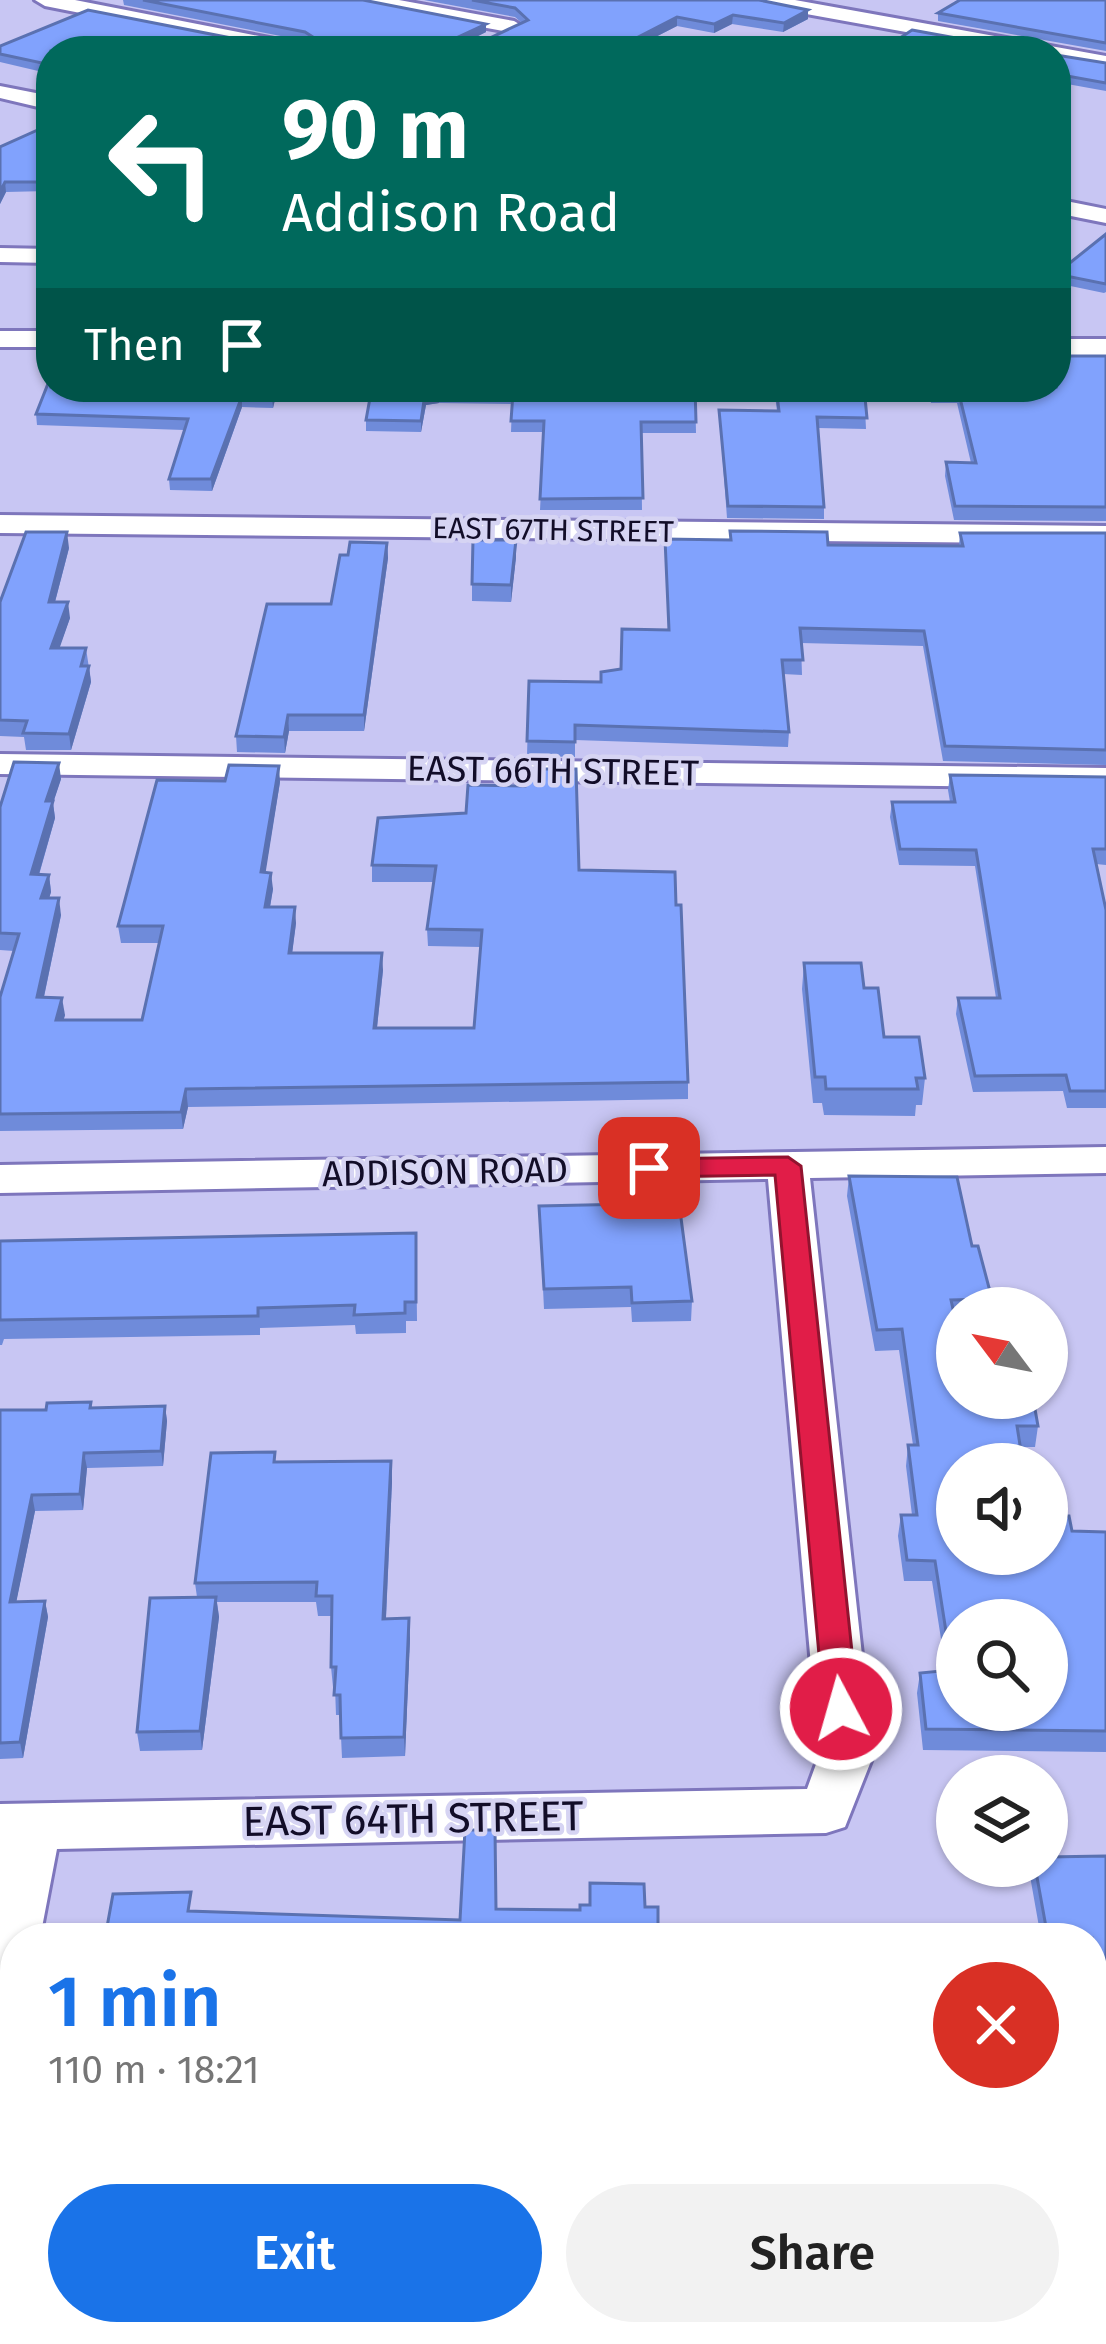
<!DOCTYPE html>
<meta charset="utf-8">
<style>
:root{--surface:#fff;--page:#f2f2f2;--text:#222;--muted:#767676;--accent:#1a73e8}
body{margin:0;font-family:"Fira Sans",sans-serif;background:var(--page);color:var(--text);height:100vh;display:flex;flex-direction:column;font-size:45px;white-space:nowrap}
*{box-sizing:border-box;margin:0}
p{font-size:39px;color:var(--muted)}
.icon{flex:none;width:66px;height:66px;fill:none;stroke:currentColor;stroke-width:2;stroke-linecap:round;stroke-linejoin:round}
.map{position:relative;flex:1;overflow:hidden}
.panel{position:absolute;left:0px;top:1923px;width:1107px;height:423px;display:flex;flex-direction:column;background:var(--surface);border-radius:48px 48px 0 0;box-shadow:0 3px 9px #0004}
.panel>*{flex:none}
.guide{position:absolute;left:36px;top:36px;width:1035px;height:366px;border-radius:48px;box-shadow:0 3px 9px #0004;background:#00695c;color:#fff;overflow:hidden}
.needle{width:78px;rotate:302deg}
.fabs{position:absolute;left:936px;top:1287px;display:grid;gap:24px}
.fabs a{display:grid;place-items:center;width:132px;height:132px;border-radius:50%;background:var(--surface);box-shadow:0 3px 9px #0004;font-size:60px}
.pin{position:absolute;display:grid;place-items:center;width:102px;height:102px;color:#fff;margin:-51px;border-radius:24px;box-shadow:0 6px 18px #0006}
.me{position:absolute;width:132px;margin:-66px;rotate:354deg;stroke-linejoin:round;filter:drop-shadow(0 0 9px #0008)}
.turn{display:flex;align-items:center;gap:42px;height:252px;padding:0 48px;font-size:54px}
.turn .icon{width:156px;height:156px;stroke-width:2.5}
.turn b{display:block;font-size:84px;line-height:102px}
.then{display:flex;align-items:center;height:114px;padding:0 48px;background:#0003;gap:24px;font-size:45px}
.round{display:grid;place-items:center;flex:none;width:126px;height:126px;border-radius:63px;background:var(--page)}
.summary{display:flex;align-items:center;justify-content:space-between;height:204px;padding:0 48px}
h1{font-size:72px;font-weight:600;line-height:90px;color:var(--accent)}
.button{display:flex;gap:24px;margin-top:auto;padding:24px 48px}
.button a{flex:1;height:138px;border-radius:72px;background:var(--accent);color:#fff;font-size:48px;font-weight:600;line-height:138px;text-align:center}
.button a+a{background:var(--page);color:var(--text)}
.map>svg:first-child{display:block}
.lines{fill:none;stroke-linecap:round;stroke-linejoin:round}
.street-casing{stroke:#7e76bc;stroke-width:6}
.street{fill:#fff;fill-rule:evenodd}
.wall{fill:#6f8bda}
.shaded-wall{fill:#5a71b1}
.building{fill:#81a2fd;stroke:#5a71b1;stroke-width:3;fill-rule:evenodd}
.route{fill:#e11d48;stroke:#92132f;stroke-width:3}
.labels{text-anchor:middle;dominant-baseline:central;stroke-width:9;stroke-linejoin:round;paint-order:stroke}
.far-street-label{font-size:30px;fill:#120d28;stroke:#d6d4f3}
.street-label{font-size:36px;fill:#120d28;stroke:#d6d4f3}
.near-street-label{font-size:42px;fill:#120d28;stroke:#d6d4f3}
</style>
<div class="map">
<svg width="1106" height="2344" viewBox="0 0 1106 2344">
<rect width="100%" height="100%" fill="#c8c6f3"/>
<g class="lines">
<defs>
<g id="street">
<path d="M35 0H75L305 45 315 51H273L45 6Z"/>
<path d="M357 0H399L514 21 524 27 514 33 367 6Z"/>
<path d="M752 0H795L1106 56V68L1056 59V51H1011L762 6Z"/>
<path d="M0 86 51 96V110L0 98Z"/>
<path d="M1056 199 1106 209V223L1056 213Z"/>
<path d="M0 248 51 249V263L0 262Z"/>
<rect x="0" y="331" width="51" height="16"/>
<rect x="1056" y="339" width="50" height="16"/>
<path d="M0 515 1106 526V544L0 533Z"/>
<path d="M0 754 1106 768V788L0 774Z"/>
<path d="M1106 1147V1173L810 1178 873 1756 845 1827 826 1833 57 1849 40 1938H15V2018L0 2023V1804L807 1789 819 1756 768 1179 0 1193V1165Z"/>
</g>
</defs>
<use href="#street" class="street-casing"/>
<use href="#street" class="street"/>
</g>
<g class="wall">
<path d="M123 0H363L486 32 458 46H473L522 23 515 17 424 0H759L808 10V19L783 32 732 24 714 33 677 26 628 51H51V74L0 62V46H314L306 41 124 5Z"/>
<path d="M1106 0V51L938 21V13Z"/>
<path d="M888 46 1011 48 1054 51H887Z"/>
<path d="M1056 55 1106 63V91L1056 82Z"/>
<path d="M51 124V184L48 191 6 192 0 204V147Z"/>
<path d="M1106 234V292L1104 293 1056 283V274Z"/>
<path d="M1106 356V521L954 520 945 476 946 462 971 463 957 403H931L928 387H1056Z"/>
<path d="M51 387H278L273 408 242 407 212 491 170 490 169 479 184 430 37 425 36 414Z"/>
<path d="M372 387H695L696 433H641L642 510H540L544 432H511L512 404 439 403 426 405 421 432 366 431V420Z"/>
<path d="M774 387H864L866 429 818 428 824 507V519L727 518 719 410 777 411Z"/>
<path d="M730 531 828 545 959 546 960 533H1106V765L943 761 923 646 801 643 802 675 783 674 789 732 788 747 575 740V757L527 756 529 681 601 682 621 669 668 630 665 539 730 540Z"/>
<path d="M387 543 388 558 364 731H289L285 753 237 752 236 736 331 604 348 555Z"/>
<path d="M69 548 55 602 70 618 59 648H86L91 682 71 750H26L24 737 0 736V602Z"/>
<path d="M516 557 511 602 472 601V584Z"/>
<path d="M950 775 1106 777V865L1096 864 1106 910V1108H1067L1063 1091 973 1092 956 1014 958 998H996L975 866 899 865 890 817 892 802H950L948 790Z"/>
<path d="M61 779 53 803 55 818 39 875H49L51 892 49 898 61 915 44 997 65 1015 63 1020H142L159 943H121L118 926 280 782 265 872 273 889 270 907 296 923 292 953 383 970 377 1028H474L481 947 428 946 427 929 434 882H372V865L378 818 579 870 688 1082V1099L188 1107 183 1129 0 1131V997L14 951 0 950V807Z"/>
<path d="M804 963 864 988 884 1037 925 1078 922 1105H916L915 1116 824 1115 822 1103H813L802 989Z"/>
<path d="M849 1176 972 1246 992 1299 990 1308H957V1398L1038 1426 1035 1447H1020L957 1554 1072 1531 1106 1532V1752L923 1750 917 1693 920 1673 946 1671 932 1581H904L898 1536 901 1515H912L906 1466 908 1445H913L899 1350 875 1351 847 1196Z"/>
<path d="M539 1206 692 1301 691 1321 632 1322 631 1307 544 1309Z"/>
<path d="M416 1233 417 1321H406V1333L356 1334 355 1325 260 1328V1335L4 1339 2 1345H0V1241Z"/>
<path d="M165 1406 167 1421 163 1466 87 1468 83 1510 35 1511 16 1602 45 1601 48 1617 23 1758 0 1759V1410Z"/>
<path d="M391 1461 392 1481 386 1619 410 1638 405 1756 342 1758 340 1715H336L335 1687H333L331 1667 332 1616H318L316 1602H217L219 1617 202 1750 140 1751 137 1732 197 1597 195 1583 276 1462Z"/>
<path d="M1106 1856V2114H1100L1092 2070V1938H1041L1030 1876 1032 1866H1047Z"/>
<rect x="1092" y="2197" width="14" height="113"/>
</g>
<g class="shaded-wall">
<path d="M808 10V19L783 32 784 23Z"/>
<path d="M733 15 732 24 714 33V24Z"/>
<path d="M677 17V26L628 51H611Z"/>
<path d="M486 24V32L456 47V38Z"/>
<path d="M389 44V51H371Z"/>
<path d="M5 182 6 192 0 204V192Z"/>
<path d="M275 387H278L273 408 272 397Z"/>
<path d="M438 392 439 403 426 405 421 432V421L425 394Z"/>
<path d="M242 396V407L212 491 211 479Z"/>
<path d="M67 532 69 548 51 617 49 602Z"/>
<path d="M516 540V557L511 602V585Z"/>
<path d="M387 543 388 558 364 731V715Z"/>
<path d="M68 602 70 618 54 664 51 648Z"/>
<path d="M89 666 91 682 71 750 69 734Z"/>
<path d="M288 715 289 731 285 753 284 737Z"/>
<path d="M59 763 61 779 53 803 55 818 34 891 31 874 46 801Z"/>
<path d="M279 766 280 782 263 889 261 872Z"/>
<path d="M271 873 273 889 267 924 265 907Z"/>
<path d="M49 875 51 892 44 914 41 898Z"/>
<path d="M59 898 61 915 40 1015 37 997Z"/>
<path d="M295 907 296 923 290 970 289 953Z"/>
<path d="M382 953 383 970 375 1046 374 1028Z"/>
<path d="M62 998 65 1015 59 1037 56 1020Z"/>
<path d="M186 1089 188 1107 183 1129 181 1112Z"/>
<path d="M165 1406 167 1421 163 1466 161 1451Z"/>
<path d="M84 1453 87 1468 83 1510 80 1494Z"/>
<path d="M391 1461 392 1481 385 1638 383 1619Z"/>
<path d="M32 1495 35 1511 13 1618 10 1602Z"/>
<path d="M216 1597 219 1617 202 1750 200 1731Z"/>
<path d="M45 1601 48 1617 23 1758 20 1742Z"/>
<path d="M409 1618 410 1638 405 1756 404 1737Z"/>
</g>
<g class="building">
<path d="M143 0H363L486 24 456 38 458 46H473L528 20 515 8 472 0H759L808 10 784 23 733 15 714 24 677 17 611 51H424L389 44 371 51H51V65L0 54V46L88 10 272 46H314L319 41 305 32Z"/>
<path d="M960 0H1106V43L938 13Z"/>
<path d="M912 30 1011 48H1052L1054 51H904L906 49 888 46Z"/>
<path d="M1056 55 1106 63V83L1056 74Z"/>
<path d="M51 124V171L47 182H5L0 192V147Z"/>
<path d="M1106 234V284L1056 274Z"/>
<path d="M1056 356H1106V507L955 506 946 462 976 463 958 390H932L931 387H1056Z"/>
<path d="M51 376V387H275L272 397 242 396 211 479H169L188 419 36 414Z"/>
<path d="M372 387H695L696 422H641L643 498 540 499 544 421H511L513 393 438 392 425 394 421 421 366 420Z"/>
<path d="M776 387H864L867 418 817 417 824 507 728 506 719 410 779 411Z"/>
<path d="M730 531 827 532 828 545 963 546 960 533H1106V750L945 746 924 631 800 628 803 660H782L789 732 575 725V742L527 741 529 681 601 682V672L621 669 622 629 669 630 665 539 731 540Z"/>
<path d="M26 532H67L49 602H68L51 648H86L81 666H89L69 734 23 733 27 721 0 720V602Z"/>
<path d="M473 540H516L511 585 472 584Z"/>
<path d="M350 542 387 543 364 715H288L284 737 236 736 267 604H331L340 555H348Z"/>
<path d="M14 762 59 763 46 801H53L31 874 49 875 41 898H59L37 997 62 998 56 1020H142L163 926H118L157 780 225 781 229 765 279 766 261 872 271 873 265 907H295L289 953H382L374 1028H474L482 930 427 929 436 866 372 865 378 818 466 813 468 785 525 786 526 769H576L579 870 675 872 676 905H681L688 1082 186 1089 181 1112 0 1114V997L19 934 0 933V807Z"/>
<path d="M950 775 1106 777V849H1093L1106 910V1091H1070L1066 1075 975 1076 958 998H1000L976 850 900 849 892 802H955Z"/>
<path d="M804 963H861L864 988H878L884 1037H919L925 1078H916L918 1089H826L825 1077H815Z"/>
<path d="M849 1176 957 1177 972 1246H978L992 1299 951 1300 957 1327V1398H1033L1038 1426H1017L1023 1464H957V1554H1047V1516H1069L1072 1531 1106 1532V1731L926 1729 920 1673 952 1670 935 1561 907 1560 901 1515H917L908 1445H918L902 1329 877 1330ZM957 1620H1047V1710H957Z"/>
<path d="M679 1203 692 1301 632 1303 631 1287 544 1289 539 1206Z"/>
<path d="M416 1233V1302H405V1313L354 1315 355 1305 258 1308V1316L0 1320V1241Z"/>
<path d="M91 1402 90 1408 165 1406 161 1451 84 1453 80 1494 32 1495 10 1602 45 1601 20 1742 0 1743V1410H46L47 1403Z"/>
<path d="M275 1452 274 1462 391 1461 383 1619 409 1618 404 1737 341 1738 340 1695H334L336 1667H331L332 1596H316L317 1582 195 1583 211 1453Z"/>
<path d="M216 1597 200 1731 137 1732 150 1598Z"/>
<path d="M465 1830H495L496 1909 580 1910V1905H590V1883L644 1884 645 1907H658V1935L779 1938H105L113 1894 191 1892 188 1911 460 1920Z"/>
<path d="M1106 1856V2095H1105L1092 2026V1938H1048L1035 1866H1047V1857Z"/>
<rect x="1092" y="2197" width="14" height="96"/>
<path d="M288 2331H490V2344H287Z"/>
<path d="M608 2331H663L664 2344H609Z"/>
<path d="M892 2331H973L974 2344H893Z"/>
</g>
<path class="route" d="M788 1157 801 1166 858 1709 853 1719 841 1723 829 1719 824 1709 775 1175 649 1177 635 1168 649 1159Z"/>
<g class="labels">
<g class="far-street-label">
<text transform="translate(553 530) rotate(1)">EAST 67TH STREET</text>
</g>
<g class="street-label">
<text transform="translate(553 771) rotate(1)">EAST 66TH STREET</text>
<text transform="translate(445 1172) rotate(-1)">ADDISON ROAD</text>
</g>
<g class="near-street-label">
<text transform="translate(413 1819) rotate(-1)">EAST 64TH STREET</text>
</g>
</g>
</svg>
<div class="fabs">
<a><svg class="needle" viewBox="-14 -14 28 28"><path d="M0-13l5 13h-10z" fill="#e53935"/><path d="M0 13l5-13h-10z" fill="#767676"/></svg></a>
<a><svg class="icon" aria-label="sound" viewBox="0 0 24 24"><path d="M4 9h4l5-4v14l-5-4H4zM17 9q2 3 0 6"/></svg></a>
<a><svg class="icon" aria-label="search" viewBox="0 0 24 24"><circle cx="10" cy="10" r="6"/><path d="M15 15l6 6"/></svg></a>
<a><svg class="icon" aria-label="layers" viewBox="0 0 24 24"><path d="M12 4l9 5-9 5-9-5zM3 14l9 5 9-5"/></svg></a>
</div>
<div class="pin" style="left:649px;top:1168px;background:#d93025"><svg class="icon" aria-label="arrive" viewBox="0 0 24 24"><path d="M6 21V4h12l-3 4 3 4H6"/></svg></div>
<svg class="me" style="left:841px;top:1709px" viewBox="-20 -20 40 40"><circle r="17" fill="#e11d48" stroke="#fff" stroke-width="3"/><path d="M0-11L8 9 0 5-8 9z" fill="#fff"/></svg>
<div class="guide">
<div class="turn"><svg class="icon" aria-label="left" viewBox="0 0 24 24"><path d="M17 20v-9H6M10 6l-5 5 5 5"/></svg><div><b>90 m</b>Addison Road</div></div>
<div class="then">Then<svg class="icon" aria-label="arrive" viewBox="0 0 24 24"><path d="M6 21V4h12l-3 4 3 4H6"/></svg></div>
</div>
<section class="panel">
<div class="summary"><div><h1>1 min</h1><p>110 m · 18:21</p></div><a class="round" style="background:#d93025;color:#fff"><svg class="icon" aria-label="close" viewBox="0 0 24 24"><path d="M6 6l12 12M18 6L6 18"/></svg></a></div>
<div class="button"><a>Exit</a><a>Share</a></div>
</section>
</div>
